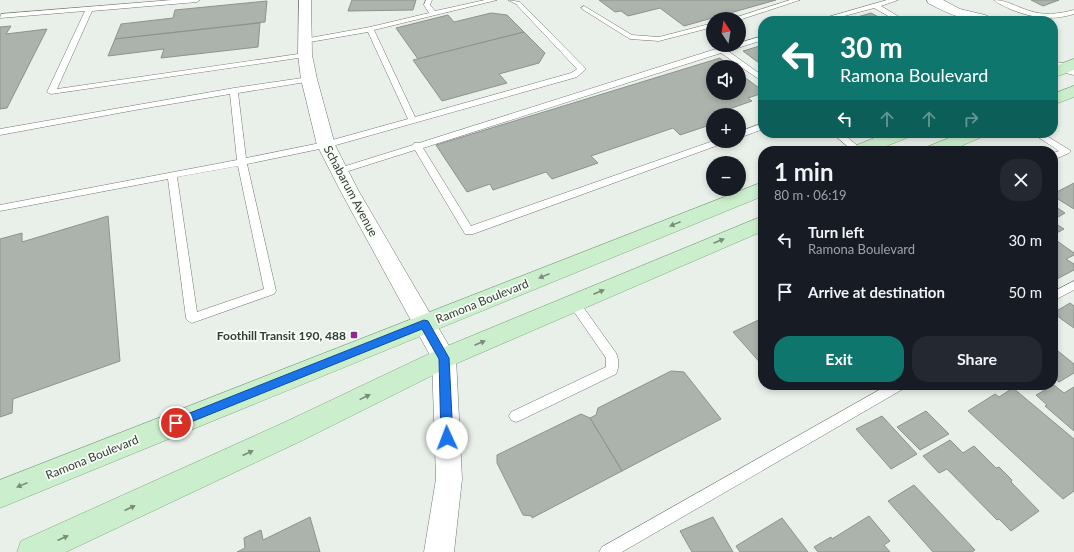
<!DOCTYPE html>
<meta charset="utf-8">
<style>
:root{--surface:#171b24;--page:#242831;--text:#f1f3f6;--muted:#9ea1a6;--accent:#0f766e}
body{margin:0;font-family:Lato,sans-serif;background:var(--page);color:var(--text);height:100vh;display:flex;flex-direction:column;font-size:15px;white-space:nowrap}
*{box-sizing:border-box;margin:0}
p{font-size:13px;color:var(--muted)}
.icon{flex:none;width:22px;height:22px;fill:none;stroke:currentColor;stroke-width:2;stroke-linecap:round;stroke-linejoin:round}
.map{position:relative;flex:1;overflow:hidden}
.panel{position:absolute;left:758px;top:146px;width:300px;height:244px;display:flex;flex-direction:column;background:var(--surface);border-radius:16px;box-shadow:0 2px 6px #0003}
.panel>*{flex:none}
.banner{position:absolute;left:758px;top:16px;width:300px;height:122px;border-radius:16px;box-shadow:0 2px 6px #0003;background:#0f766e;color:#fff;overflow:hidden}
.needle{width:26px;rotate:348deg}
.tools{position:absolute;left:706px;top:12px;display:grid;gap:8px}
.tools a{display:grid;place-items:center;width:40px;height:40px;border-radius:50%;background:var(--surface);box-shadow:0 2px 6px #0003;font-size:20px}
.pin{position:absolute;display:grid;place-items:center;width:34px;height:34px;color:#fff;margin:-17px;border:2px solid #fff;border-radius:50%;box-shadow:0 1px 4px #0007}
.me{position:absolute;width:44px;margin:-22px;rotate:358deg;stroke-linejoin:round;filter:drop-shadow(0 0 3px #0008)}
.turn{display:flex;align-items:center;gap:14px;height:84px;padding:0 16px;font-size:18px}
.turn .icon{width:52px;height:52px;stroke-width:2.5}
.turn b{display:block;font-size:28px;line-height:34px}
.lanes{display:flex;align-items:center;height:38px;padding:0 16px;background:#0003;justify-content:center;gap:20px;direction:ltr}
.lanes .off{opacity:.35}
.round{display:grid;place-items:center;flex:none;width:42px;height:42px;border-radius:16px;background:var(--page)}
.head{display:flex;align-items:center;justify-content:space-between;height:68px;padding:0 16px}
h1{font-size:24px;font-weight:700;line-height:30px}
.cta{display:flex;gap:8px;margin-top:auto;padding:8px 16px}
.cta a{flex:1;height:46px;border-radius:16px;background:var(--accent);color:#fff;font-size:16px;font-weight:700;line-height:46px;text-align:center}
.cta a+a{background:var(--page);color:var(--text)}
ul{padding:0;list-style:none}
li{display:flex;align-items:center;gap:12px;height:52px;padding:0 16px}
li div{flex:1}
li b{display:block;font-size:15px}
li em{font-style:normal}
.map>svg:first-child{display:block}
.building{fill:#acb3ac;stroke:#8c928c}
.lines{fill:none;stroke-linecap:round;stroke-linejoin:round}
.service-casing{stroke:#717771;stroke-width:1}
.minor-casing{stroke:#717771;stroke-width:1}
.primary-casing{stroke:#81a982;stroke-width:1}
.service{fill:#fff;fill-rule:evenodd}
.minor{fill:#fff;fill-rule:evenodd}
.primary{fill:#cbefcd;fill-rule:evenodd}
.oneway{fill:#7a8b7a}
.route{fill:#1a73e8;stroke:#114b97}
.poi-dot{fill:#8e2a91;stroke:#f6fef6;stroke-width:1.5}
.labels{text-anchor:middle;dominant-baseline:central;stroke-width:3.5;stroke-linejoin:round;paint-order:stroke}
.street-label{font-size:12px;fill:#373a37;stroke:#f6fef6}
.poi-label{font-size:12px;font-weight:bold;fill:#373a37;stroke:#f6fef6;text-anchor:end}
</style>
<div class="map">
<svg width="1074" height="552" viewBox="0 0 1074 552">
<rect width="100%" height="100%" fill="#e9f0e9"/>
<g class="building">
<path d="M352 0H416L413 10 348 11Z"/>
<path d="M599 0H776L684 26 660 8 628 16 621 11 615 12Z"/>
<path d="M1031 0H1059L1043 6Z"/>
<path d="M267 1 265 22 115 39 121 24 173 18 175 10Z"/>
<path d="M491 13 507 15 524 32 418 59 396 28 448 15 454 22Z"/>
<path d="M871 13 886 21H844Z"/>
<path d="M260 23 258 47 161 58 164 49 108 56 115 39Z"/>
<path d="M11 26 6 34 47 29 7 108 0 109V27Z"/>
<path d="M524 32 545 53 539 63 499 74 507 83 442 101 413 60Z"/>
<path d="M763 45V66L743 51Z"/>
<path d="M720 58 731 67H713V93H739V73L763 91V93L748 98 752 101 712 115 713 124 680 135 673 128 591 156 598 163 552 179 546 172 493 190 490 184 467 192 436 145Z"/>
<path d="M1074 183V209L1053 196V194Z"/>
<path d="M1053 205 1065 213 1053 220Z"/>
<path d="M108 216 120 361 13 399 12 413 0 417V239L22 233V242Z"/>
<path d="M1053 222 1064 229 1053 235Z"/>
<path d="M1053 238 1074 253V255L1066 259 1074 264V270L1053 281Z"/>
<path d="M1070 303 1074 306V328L1053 313Z"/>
<path d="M763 318V366L733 332Z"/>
<path d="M1053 347 1074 364V373L1059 382 1053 377Z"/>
<path d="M671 371 684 372 721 419 622 471 590 418 596 415 598 408Z"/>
<path d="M1054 385 1064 393 1074 387V431L1045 406 1047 405 1036 395Z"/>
<path d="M1013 388 1074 439V491L1063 499 968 411 995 394 999 397Z"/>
<path d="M926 411 949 434 920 450 897 427Z"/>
<path d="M581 414 590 418 622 471 532 518V516L523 515 497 463V455Z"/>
<path d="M882 416 917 454 891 469 856 429Z"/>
<path d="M950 440 963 453 974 446 996 468 999 467 1012 480 1011 482 1039 511 1011 531 999 519 997 520 947 469 939 473 923 456Z"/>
<path d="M914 485 975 550 972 552H933L888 501Z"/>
<path d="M869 516 890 541 884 545 890 552H818L814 547 831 537 832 539Z"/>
<path d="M310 517 320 552H237L245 548 244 538 261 530 263 540Z"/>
<path d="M713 517 733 552H692L680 531Z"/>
<path d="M782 518 808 552H740L736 546Z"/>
</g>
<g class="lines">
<defs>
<g id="service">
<path d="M172 0H200L197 2 92 11 57 89 305 53 309 55 305 57 51 94 47 92 85 11 0 18 1 14Z"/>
<path d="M426 0H432L430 5 435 11 485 0H497L374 30 415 117 571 73 577 69 516 4 508 0 520 2 586 69 577 77 329 147 247 164 276 291 274 294 192 323 188 321 186 318 168 179 0 211V205L237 160 230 94 135 110 0 135V129L234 88 309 77 313 79 312 81 238 93 246 158 325 142 408 119 368 32 304 43 300 41 304 39 370 27 429 13 424 5ZM238 166 264 289 197 312 177 177Z"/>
<path d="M790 0H800L739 20 731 19Z"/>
<path d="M887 0H898L881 6 906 21H897L874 8 826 21H814Z"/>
<path d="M994 0C1006 0 1015 6 1027 10 1043 16 1058 14 1074 10V14C1051 21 1032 18 1010 9 1005 6 998 4 994 0Z"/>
<path d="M584 6 632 35 659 37 713 23V27L659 41 630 39 582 9 581 8Z"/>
<path d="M763 36V40L728 51 763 76V82L721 53 423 148 471 226 713 141H725L724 143 473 234H465L415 150 339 174 334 171 336 169 413 145 414 143H419L719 48 731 45H739V43Z"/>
<path d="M763 123V129L739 138V132Z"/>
<path d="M832 133H842L864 151H853Z"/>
<path d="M1032 133H1042L1071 151 1069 153 1053 160V153L1059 151Z"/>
<path d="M1074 281V290L1053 301V292Z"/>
<path d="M574 298 578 300 616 353C619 359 619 368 616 374L521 420 516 422 511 420 509 416 511 412 606 367V358L568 303 570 300Z"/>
<path d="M888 385H905L903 389 622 552H599L602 547Z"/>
</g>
<g id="minor">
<path d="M299 0H311L312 55 317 79 335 145 358 190 456 358 462 479 454 552H424L436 479 432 359 340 190 317 145 301 79 298 55Z"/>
<path d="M927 0H943L960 9 985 15 992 18 994 21C966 21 952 16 928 3Z"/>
<path d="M1053 61 1074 66V75L1053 70Z"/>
</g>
<g id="primary">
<path d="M1074 59V70L1053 78V67Z"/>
<path d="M1074 86V97L1053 105V94Z"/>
<path d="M887 133H912L909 137 874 151H849L852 147Z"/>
<path d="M961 133H985L982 137 949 151H924L927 147Z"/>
<path d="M763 182V196L0 508V480Z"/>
<path d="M763 216V231L453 365 301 441 66 552H17L21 541 283 423 435 351Z"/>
</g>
</defs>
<use href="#service" class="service-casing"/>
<use href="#minor" class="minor-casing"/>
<use href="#primary" class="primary-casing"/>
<use href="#service" class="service"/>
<use href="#minor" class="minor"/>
<use href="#primary" class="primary"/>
</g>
<defs><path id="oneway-solid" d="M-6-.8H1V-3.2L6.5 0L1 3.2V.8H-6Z"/></defs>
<g class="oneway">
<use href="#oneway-solid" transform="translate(675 224) rotate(158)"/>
<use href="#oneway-solid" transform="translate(719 241) rotate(-23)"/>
<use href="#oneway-solid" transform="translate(544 276) rotate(158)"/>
<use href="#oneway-solid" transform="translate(599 292) rotate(-23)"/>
<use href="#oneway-solid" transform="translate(480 343) rotate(-23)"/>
<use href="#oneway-solid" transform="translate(365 397) rotate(-26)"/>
<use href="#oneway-solid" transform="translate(248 453) rotate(-25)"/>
<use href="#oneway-solid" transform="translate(22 485) rotate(158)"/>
<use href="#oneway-solid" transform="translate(130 508) rotate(-25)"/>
<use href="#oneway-solid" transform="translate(63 538) rotate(-24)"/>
</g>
<path class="route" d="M424 320 428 321 449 358 453 438 451 442 447 444 443 442 441 438 439 359 422 329 176 428 172 427 170 423 172 420Z"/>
<rect class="poi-dot" x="350" y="331" width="8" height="8" rx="2"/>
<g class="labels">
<g class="street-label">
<text transform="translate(351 191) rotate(62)">Schabarum Avenue</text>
<text transform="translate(482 301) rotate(-22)">Ramona Boulevard</text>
<text transform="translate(92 457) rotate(-22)">Ramona Boulevard</text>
</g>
<g class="poi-label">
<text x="346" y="335">Foothill Transit 190, 488</text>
</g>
</g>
</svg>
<div class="tools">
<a><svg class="needle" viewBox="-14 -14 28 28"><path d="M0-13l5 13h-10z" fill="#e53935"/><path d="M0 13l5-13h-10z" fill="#9ea1a6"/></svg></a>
<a><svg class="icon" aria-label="sound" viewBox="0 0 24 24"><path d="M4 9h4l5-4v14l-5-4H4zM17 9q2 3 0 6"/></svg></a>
<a>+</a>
<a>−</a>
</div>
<div class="pin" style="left:176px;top:423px;background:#d93025"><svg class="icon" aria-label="arrive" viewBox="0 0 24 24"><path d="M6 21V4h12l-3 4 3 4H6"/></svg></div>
<svg class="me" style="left:447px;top:438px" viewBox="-20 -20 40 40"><circle r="19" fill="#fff"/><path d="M0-13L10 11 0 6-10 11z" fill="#1a73e8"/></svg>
<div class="banner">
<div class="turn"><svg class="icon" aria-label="left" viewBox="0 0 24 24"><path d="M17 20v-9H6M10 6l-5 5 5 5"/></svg><div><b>30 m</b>Ramona Boulevard</div></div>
<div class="lanes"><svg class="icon" aria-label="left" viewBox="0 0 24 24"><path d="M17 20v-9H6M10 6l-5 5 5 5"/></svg><svg class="icon off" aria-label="ahead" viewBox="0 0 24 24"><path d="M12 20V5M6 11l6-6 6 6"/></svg><svg class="icon off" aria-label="ahead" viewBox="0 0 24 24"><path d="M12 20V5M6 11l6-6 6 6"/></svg><svg class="icon off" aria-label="right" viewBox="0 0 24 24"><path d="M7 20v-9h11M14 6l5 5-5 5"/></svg></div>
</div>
<section class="panel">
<div class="head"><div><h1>1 min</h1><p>80 m · 06:19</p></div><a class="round"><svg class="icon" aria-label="close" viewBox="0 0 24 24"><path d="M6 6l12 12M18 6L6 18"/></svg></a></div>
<ul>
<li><svg class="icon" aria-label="left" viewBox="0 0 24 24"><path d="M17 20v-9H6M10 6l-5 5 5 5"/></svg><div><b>Turn left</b><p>Ramona Boulevard</p></div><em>30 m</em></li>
<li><svg class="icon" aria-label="arrive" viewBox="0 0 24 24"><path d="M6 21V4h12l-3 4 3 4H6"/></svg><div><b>Arrive at destination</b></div><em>50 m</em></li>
</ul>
<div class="cta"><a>Exit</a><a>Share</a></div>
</section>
</div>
